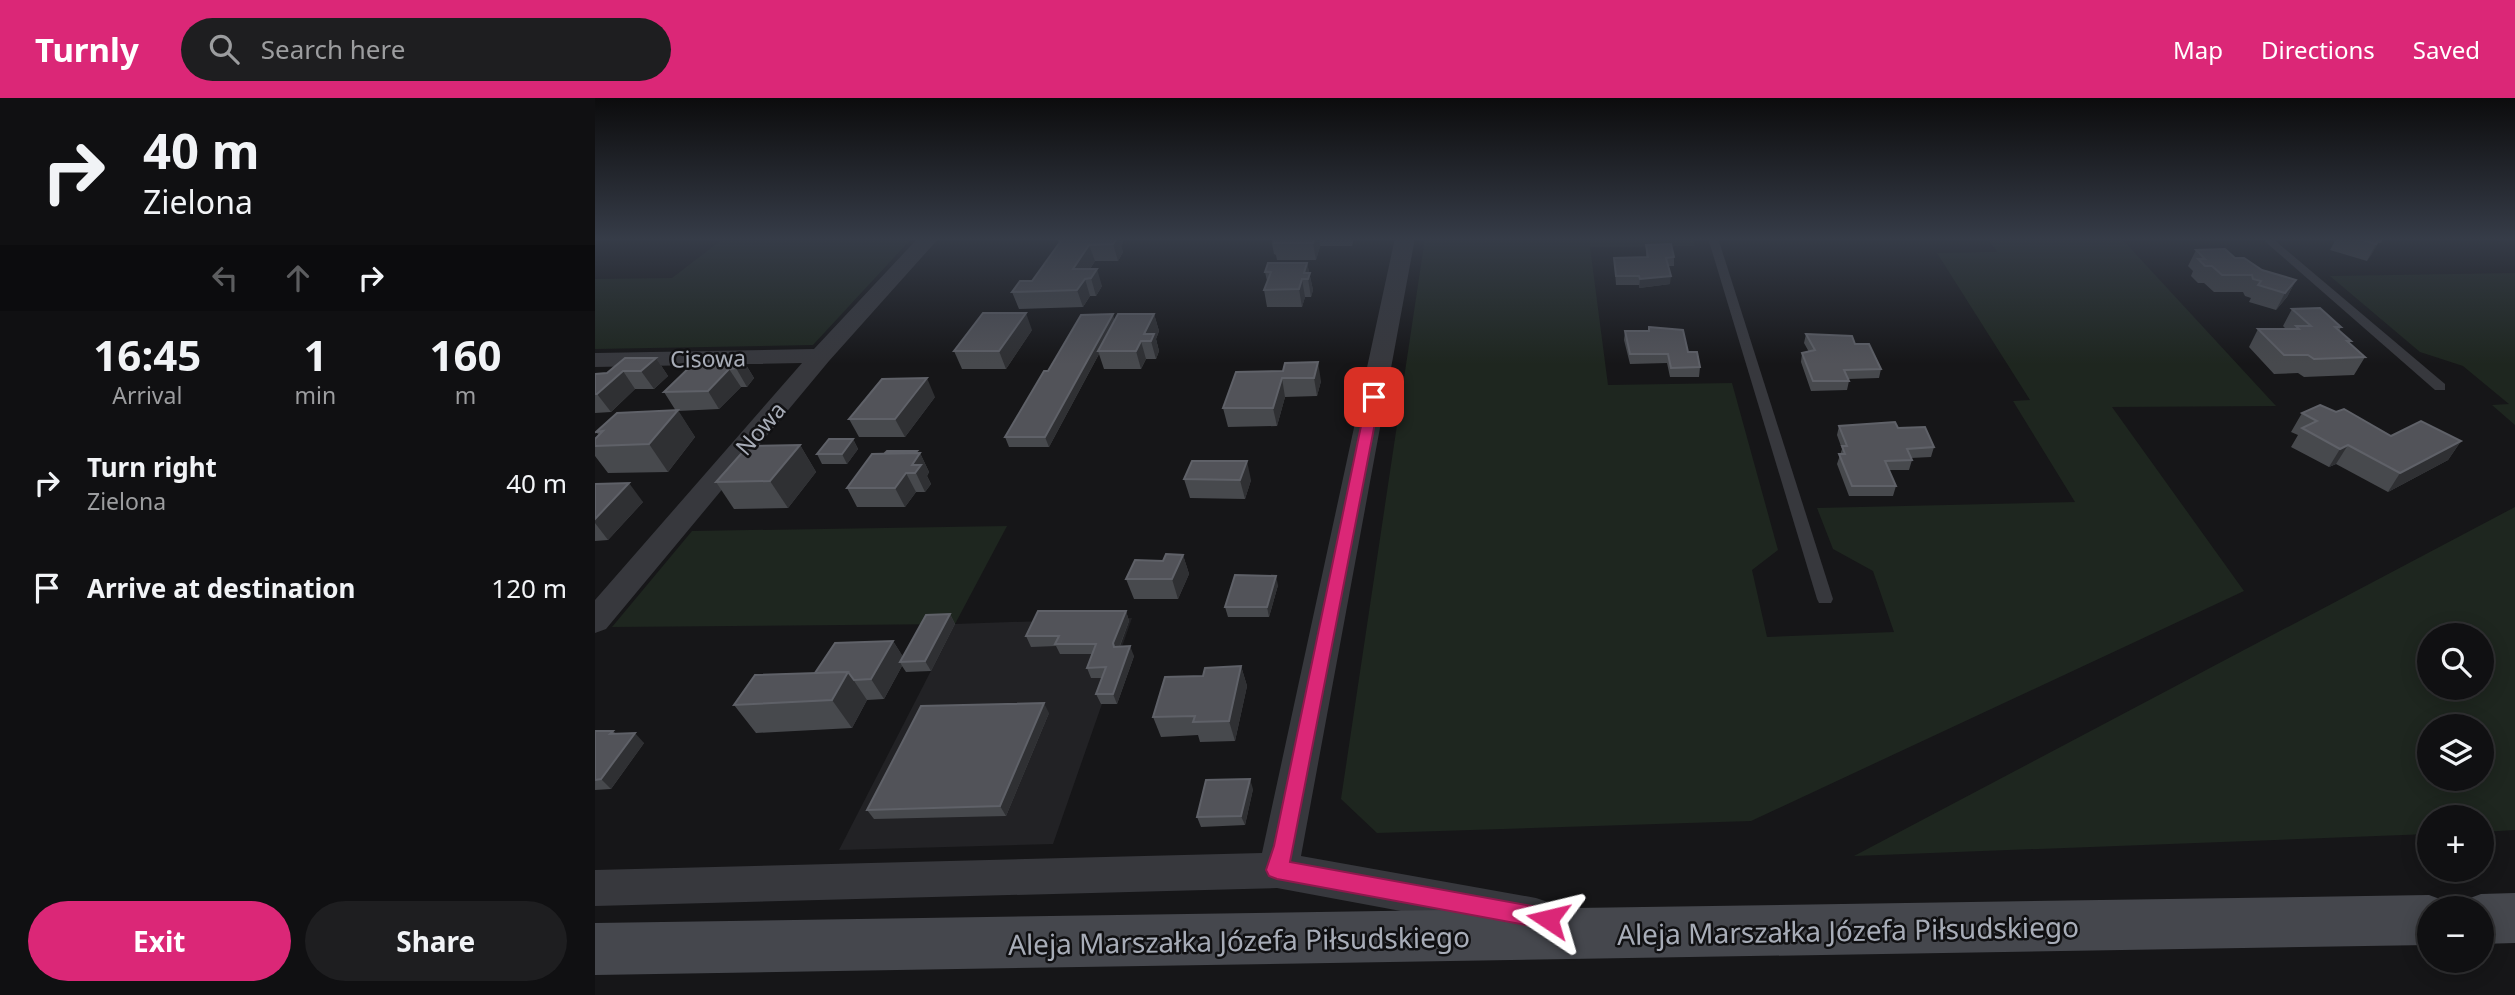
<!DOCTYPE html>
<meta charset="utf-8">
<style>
:root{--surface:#101012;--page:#1e1e20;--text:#f1f3f6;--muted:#9c9d9f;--line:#303032;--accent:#db2777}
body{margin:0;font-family:"Noto Sans",sans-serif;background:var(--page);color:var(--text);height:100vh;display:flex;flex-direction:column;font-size:26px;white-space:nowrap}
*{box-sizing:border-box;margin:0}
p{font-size:23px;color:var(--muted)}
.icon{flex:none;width:38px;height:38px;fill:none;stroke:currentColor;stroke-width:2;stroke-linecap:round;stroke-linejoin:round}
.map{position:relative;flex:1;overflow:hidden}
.panel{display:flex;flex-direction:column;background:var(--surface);width:595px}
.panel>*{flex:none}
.banner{background:#101012;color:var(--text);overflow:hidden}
.fabs{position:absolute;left:1822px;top:525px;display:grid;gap:14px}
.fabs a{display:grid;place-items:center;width:77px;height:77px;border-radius:50%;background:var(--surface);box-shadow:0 4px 18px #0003,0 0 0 2px var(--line);font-size:35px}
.pin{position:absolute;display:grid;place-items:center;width:60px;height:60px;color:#fff;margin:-30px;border-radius:14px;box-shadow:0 4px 10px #0006}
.me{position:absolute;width:77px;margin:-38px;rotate:280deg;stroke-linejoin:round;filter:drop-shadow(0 0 5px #0008)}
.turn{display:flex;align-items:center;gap:24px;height:147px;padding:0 28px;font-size:32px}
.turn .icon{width:91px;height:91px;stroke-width:2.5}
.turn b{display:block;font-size:49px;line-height:60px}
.lanes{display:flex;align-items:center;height:66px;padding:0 28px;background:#0003;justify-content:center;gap:35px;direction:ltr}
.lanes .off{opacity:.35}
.eta{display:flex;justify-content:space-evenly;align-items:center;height:119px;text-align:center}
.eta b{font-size:42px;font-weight:700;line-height:49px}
.cta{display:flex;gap:14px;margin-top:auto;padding:14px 28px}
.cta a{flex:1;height:80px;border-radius:42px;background:var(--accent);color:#fff;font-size:28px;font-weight:700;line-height:80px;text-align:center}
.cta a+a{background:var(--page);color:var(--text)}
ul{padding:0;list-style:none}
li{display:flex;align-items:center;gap:21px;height:105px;padding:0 28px}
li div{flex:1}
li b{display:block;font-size:26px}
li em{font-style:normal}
header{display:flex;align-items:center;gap:42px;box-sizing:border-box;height:98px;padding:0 35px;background:var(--accent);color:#fff}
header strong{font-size:33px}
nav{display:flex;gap:38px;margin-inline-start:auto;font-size:24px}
.search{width:490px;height:63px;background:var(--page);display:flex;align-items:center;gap:18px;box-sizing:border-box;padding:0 24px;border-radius:38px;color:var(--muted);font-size:26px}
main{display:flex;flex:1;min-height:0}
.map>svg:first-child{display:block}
.built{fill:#222225}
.green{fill:#1e261f;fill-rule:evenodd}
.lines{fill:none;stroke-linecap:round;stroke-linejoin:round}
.lane{fill:#37383d;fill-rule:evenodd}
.street{fill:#37383d;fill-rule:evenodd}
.secondary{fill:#45474d;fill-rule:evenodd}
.wall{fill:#47494d}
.shaded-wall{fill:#2f3033}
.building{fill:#525359;stroke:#5f6168;stroke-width:2}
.route{fill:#db2777;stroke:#8e194d;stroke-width:2}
.labels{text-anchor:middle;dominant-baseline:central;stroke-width:5;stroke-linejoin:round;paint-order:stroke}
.street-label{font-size:23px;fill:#a8adb8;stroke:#111113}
.near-street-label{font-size:28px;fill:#a8adb8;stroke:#111113}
</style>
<header>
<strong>Turnly</strong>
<div class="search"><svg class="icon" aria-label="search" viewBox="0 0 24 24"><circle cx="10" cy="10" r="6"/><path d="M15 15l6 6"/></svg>Search here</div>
<nav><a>Map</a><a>Directions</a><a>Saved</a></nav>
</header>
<main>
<section class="panel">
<div class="banner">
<div class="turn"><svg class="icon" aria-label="right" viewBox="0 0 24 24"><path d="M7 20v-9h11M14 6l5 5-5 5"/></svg><div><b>40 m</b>Zielona</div></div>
<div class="lanes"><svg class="icon off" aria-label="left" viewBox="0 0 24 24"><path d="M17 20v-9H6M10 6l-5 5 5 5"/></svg><svg class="icon off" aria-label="ahead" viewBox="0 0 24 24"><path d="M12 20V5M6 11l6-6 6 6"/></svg><svg class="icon" aria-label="right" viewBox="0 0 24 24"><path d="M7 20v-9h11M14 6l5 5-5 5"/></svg></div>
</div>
<div class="eta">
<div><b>16:45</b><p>Arrival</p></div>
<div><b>1</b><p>min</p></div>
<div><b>160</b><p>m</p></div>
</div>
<ul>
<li><svg class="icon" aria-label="right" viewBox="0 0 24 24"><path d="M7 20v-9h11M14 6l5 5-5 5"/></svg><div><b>Turn right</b><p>Zielona</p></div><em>40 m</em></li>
<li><svg class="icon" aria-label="arrive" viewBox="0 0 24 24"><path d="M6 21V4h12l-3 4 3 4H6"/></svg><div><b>Arrive at destination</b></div><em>120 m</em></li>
</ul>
<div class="cta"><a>Exit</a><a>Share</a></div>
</section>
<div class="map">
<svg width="1920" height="897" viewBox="0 0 1920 897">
<rect width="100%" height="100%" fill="#161618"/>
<path class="built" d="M537 520 458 746 244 752 360 526Z"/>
<g class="green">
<path d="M129 140H317L218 247 0 251V181L77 180Z"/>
<path d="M830 140H1097L1100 148 995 149 1013 287 1137 285 1183 452 1157 472 1172 539 1299 534 1278 473 1238 451 1222 410 1480 404 1418 303 1435 302 1342 155 1402 154 1393 140H1526L1681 308 1517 309 1649 493 1156 723 782 735 746 701Z"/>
<path d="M1920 175V327L1897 307 1914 306 1868 268 1825 254 1735 178Z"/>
<path d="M1920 409V732L1887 734 1886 719H1834V736L1259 758ZM1834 537H1886V590H1834ZM1834 628H1886V681H1834Z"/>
<path d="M412 428 360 526 17 529 97 433Z"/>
</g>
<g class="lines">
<g class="lane">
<path d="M1113 140H1123L1238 501 1236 505H1224L1222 501Z"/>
<path d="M1666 140H1677L1850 286V292H1840Z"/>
</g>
<g class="street">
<path d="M323 140H344L234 263 11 531 0 535V502L207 265 0 269V255L219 251Z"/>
<path d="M800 140H820L706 758 941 800 956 805 962 819 956 833 941 838 682 790 0 808V772L667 755Z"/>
</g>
<g class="secondary">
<path d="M1920 795V845L1886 846V810H1864L1867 803 1886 796Z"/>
<path d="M1834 797 1853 804 1856 810H1834V847L0 877V825Z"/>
</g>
</g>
<g class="wall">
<path d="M462 140H527L528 145 526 148 528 154 523 163H500L495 171 507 188 501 198H495L488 209 424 211 417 194 437 183 464 146Z"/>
<path d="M676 140H759L757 148H725L721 162H682L681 157 679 156Z"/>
<path d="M1734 140H1789L1786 145H1783L1772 163 1735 152 1740 143Z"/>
<path d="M1051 147 1079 159V168H1073L1075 186 1044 190V187H1021L1019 160 1051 159Z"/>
<path d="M1601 152 1640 160 1667 172 1701 182 1692 199 1681 212 1654 204 1656 200 1650 198 1648 194H1619L1609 185H1603L1596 178 1598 173 1593 168Z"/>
<path d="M712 165 718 192 716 199H710L707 209H672L669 192 672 183 670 174Z"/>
<path d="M1697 211 1746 229 1744 233 1756 243 1754 245 1770 259 1759 277 1709 279 1703 275 1679 276 1654 249 1663 231H1691L1688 228Z"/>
<path d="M559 216 564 233 561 241 564 253 561 261H551L546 271H509L504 256 454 349H414L410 339 520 222Z"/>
<path d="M437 232 411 271H367L359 253Z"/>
<path d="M1030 233 1093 254 1105 269 1104 279H1075L1072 265 1035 266 1029 242Z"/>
<path d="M1211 236 1260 246 1286 271 1284 280 1253 281 1254 283 1252 292 1216 293 1206 264 1207 255 1214 254 1209 245Z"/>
<path d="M61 260 73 278 59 291H40L16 314 0 315V276L12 275Z"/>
<path d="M148 262 159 280 152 289H146L124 311 83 313 100 339 73 374 13 375 0 358V341L4 337 1 334 81 313 69 294Z"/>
<path d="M690 265 726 283 722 298 690 299 682 328 633 329 628 310 688 273Z"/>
<path d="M340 299 310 339H264L254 321Z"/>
<path d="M1741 314 1796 338 1866 343 1853 362 1793 394 1741 366 1734 369 1696 349 1703 337 1696 334 1707 315Z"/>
<path d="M1244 328 1303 330 1339 349 1336 359 1316 360 1317 362 1314 372H1294L1301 388 1298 398H1254L1242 366 1247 351 1242 337Z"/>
<path d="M258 341 263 351 252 366H227L222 356Z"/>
<path d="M205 347 221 374 193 410 139 411 121 384Z"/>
<path d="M323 355H325L334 374 332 378 336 386 330 394H321L310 409H262L252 390Z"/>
<path d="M589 381 656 382 650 401 595 400Z"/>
<path d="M0 386 48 404 13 442 0 443Z"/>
<path d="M588 457 594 476 583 501H539L531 481 568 463Z"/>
<path d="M683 487 674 519H633L630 509Z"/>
<path d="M531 513 534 523 525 548 539 558 522 606H506L501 596 507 580H496L492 570 497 556H465L461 548 436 549 431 538Z"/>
<path d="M355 516 360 526 336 573 311 574 307 568 289 601 272 602 257 630 161 635 139 607 298 543 308 559Z"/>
<path d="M646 568 652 588 640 643 605 644 603 637 566 639 558 619 608 578Z"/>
<path d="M454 615 411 718 279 721 272 712Z"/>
<path d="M0 633H18L20 635 49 645 16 691 0 692Z"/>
<path d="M658 691 650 727 606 729 602 719Z"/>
</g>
<g class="shaded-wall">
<path d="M518 140H527L528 145 526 148 528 154 523 163 518 146Z"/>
<path d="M720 140H724L725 148 721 162 718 145Z"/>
<path d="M1786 140 1777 156 1772 163 1781 146Z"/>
<path d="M494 147 500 163 484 188 478 171Z"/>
<path d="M712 165 718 192 716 199 713 181 709 175Z"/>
<path d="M502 171 507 188 501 198 496 180Z"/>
<path d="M1076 178 1075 186 1044 190 1045 181Z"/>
<path d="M490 181 495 198 488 209 482 192Z"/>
<path d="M707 181 710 199 707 209 704 191Z"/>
<path d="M1701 182 1692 199 1681 212 1690 195Z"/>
<path d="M431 215 437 232 411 271 404 253Z"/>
<path d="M518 216 520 225 503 253 504 256 454 349 450 339Z"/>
<path d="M559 216 564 233 561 241 564 253 561 261 556 243 549 236Z"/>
<path d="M546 243 551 261 546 271 541 253Z"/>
<path d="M61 260 73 278 59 291 46 273Z"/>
<path d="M148 262 159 280 152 289 141 270Z"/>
<path d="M723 264 726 283 722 298 719 280Z"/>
<path d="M134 271 146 289 124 311 113 293Z"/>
<path d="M28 273 40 291 16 314 2 296Z"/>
<path d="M332 280 340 299 310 339 300 321Z"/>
<path d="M687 280 690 299 682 328 678 310Z"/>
<path d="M83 312 100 339 73 374 54 346Z"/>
<path d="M258 341 263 351 252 366 247 356Z"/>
<path d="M1866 343 1853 362 1793 394 1805 375Z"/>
<path d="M205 347 221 374 193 410 175 383Z"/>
<path d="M1753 347 1741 366 1734 369 1745 351Z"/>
<path d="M322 353 324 356 325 355 334 374 332 378 336 386 330 394 320 373 314 364Z"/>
<path d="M652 363 656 382 650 401 645 382Z"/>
<path d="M311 375 321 394 310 409 300 390Z"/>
<path d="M34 385 48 404 13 442 0 425V421Z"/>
<path d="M588 457 594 476 583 501 577 481Z"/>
<path d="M681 478 683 487 674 519 672 509Z"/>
<path d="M531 513 534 523 522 555 518 545Z"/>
<path d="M355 516 360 526 336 573 330 563Z"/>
<path d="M298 543 310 562 305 564 307 568 289 601 276 581Z"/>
<path d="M535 548 539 558 522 606 518 596Z"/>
<path d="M646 568 652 588 640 643 634 623Z"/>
<path d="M253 574 272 602 257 630 237 602Z"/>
<path d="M449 605 454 615 411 718 405 708Z"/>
<path d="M40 635 49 645 16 691 6 681Z"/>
<path d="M655 681 658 691 650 727 646 718Z"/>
</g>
<g class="building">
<path d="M468 140H522L518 146 494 147 478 171H502L496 180 490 181 482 192 417 194 425 183H437Z"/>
<path d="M677 140H720L718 145H679L680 142Z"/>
<path d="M1760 140H1786L1781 146Z"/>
<path d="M1076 146 1079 159 1071 160 1076 178 1045 181 1044 178H1021L1019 160 1053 159 1051 147Z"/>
<path d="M1630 151 1640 160H1649L1667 172 1701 182 1690 195 1663 187 1666 183 1658 181 1657 177H1627L1617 168H1610L1603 161H1610L1601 152Z"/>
<path d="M673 165H712L709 175H715L713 181H707L704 191 669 192 676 174H670Z"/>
<path d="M1725 210 1746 229H1740L1756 243H1752L1770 259 1719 261 1713 257H1689L1663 231H1704L1701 228H1716L1697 211Z"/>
<path d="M388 215H431L404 253H359Z"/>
<path d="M518 216 450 339H410L449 273H453L486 217Z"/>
<path d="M523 216H559L549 236H559L556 243H546L541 253H503Z"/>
<path d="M1054 229 1088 232 1093 254H1102L1105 269 1076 270 1073 256H1035L1030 233H1054Z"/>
<path d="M1211 236 1257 238 1260 246H1274L1286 271 1249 272 1254 283H1218L1207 255 1220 252Z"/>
<path d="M30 260H61L46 273H28L2 296H0V276L12 275Z"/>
<path d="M148 262 141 270 134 271 113 293 69 294 101 263Z"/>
<path d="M723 264 719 280H687L678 310H628L641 274 688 273 690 265Z"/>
<path d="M332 280 300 321H254L287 281Z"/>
<path d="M1725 307 1741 314 1749 311 1796 338 1826 323 1866 343 1805 375 1753 347 1745 351 1707 330 1722 323 1707 315Z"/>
<path d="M83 312 54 346 0 348V341L8 333 1 334 22 315Z"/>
<path d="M1300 324 1303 330 1330 329 1339 349 1312 351 1317 362 1290 363 1301 388H1257L1244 356H1250L1247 348H1252L1244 328Z"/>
<path d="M234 341H258L247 356H222Z"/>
<path d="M205 347 175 383 121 384 153 348Z"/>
<path d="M292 353H322L320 355H290Z"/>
<path d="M325 355 317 367H326L320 375H311L300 390H252L277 356Z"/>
<path d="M597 363H652L645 382 589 381Z"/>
<path d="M34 385 0 421V386Z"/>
<path d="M571 456 588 457 577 481H531L540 462 568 463Z"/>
<path d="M640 477 681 478 672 509H630Z"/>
<path d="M443 513H531L518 545 519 549 535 548 518 596H501L511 569 492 570 501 546H460L464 538H431Z"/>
<path d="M355 516 330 563 305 564 331 517Z"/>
<path d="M298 543 276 581 259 582 253 574 220 575 240 545Z"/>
<path d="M646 568 634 623 598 624 600 618 558 619 570 579 608 578 610 570Z"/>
<path d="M253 574 237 602 139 607 160 577Z"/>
<path d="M449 605 405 708 272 712 326 608Z"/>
<path d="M0 633H18L15 636 40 635 6 681 0 682Z"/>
<path d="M655 681 646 718 602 719 611 682Z"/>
</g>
<linearGradient id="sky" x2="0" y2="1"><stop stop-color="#0c0c0d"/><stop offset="0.53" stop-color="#363c48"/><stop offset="1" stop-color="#363c48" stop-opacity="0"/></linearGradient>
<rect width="1920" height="266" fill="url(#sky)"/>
<path class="route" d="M779 295 785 299 695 764 953 811 961 814 964 821 961 828 953 831 682 781 674 778 671 772 679 748 772 299Z"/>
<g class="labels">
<g class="street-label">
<text transform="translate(113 260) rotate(-1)">Cisowa</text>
<text transform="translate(165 330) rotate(-49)">Nowa</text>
</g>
<g class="near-street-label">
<text transform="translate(1253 832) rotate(-1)">Aleja Marszałka Józefa Piłsudskiego</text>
<text transform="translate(644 842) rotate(-1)">Aleja Marszałka Józefa Piłsudskiego</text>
</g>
</g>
</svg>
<div class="fabs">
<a><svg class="icon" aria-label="search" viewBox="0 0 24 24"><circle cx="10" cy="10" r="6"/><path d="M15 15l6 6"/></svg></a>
<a><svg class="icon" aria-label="layers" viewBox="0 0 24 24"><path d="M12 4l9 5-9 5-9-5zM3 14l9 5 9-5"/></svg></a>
<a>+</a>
<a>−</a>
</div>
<div class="pin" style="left:779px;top:299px;background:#d93025"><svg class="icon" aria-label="arrive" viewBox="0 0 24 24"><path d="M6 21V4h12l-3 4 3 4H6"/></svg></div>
<svg class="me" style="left:953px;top:821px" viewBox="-20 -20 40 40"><path d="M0-17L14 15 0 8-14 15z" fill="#db2777" stroke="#fff" stroke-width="4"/></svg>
</div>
</main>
